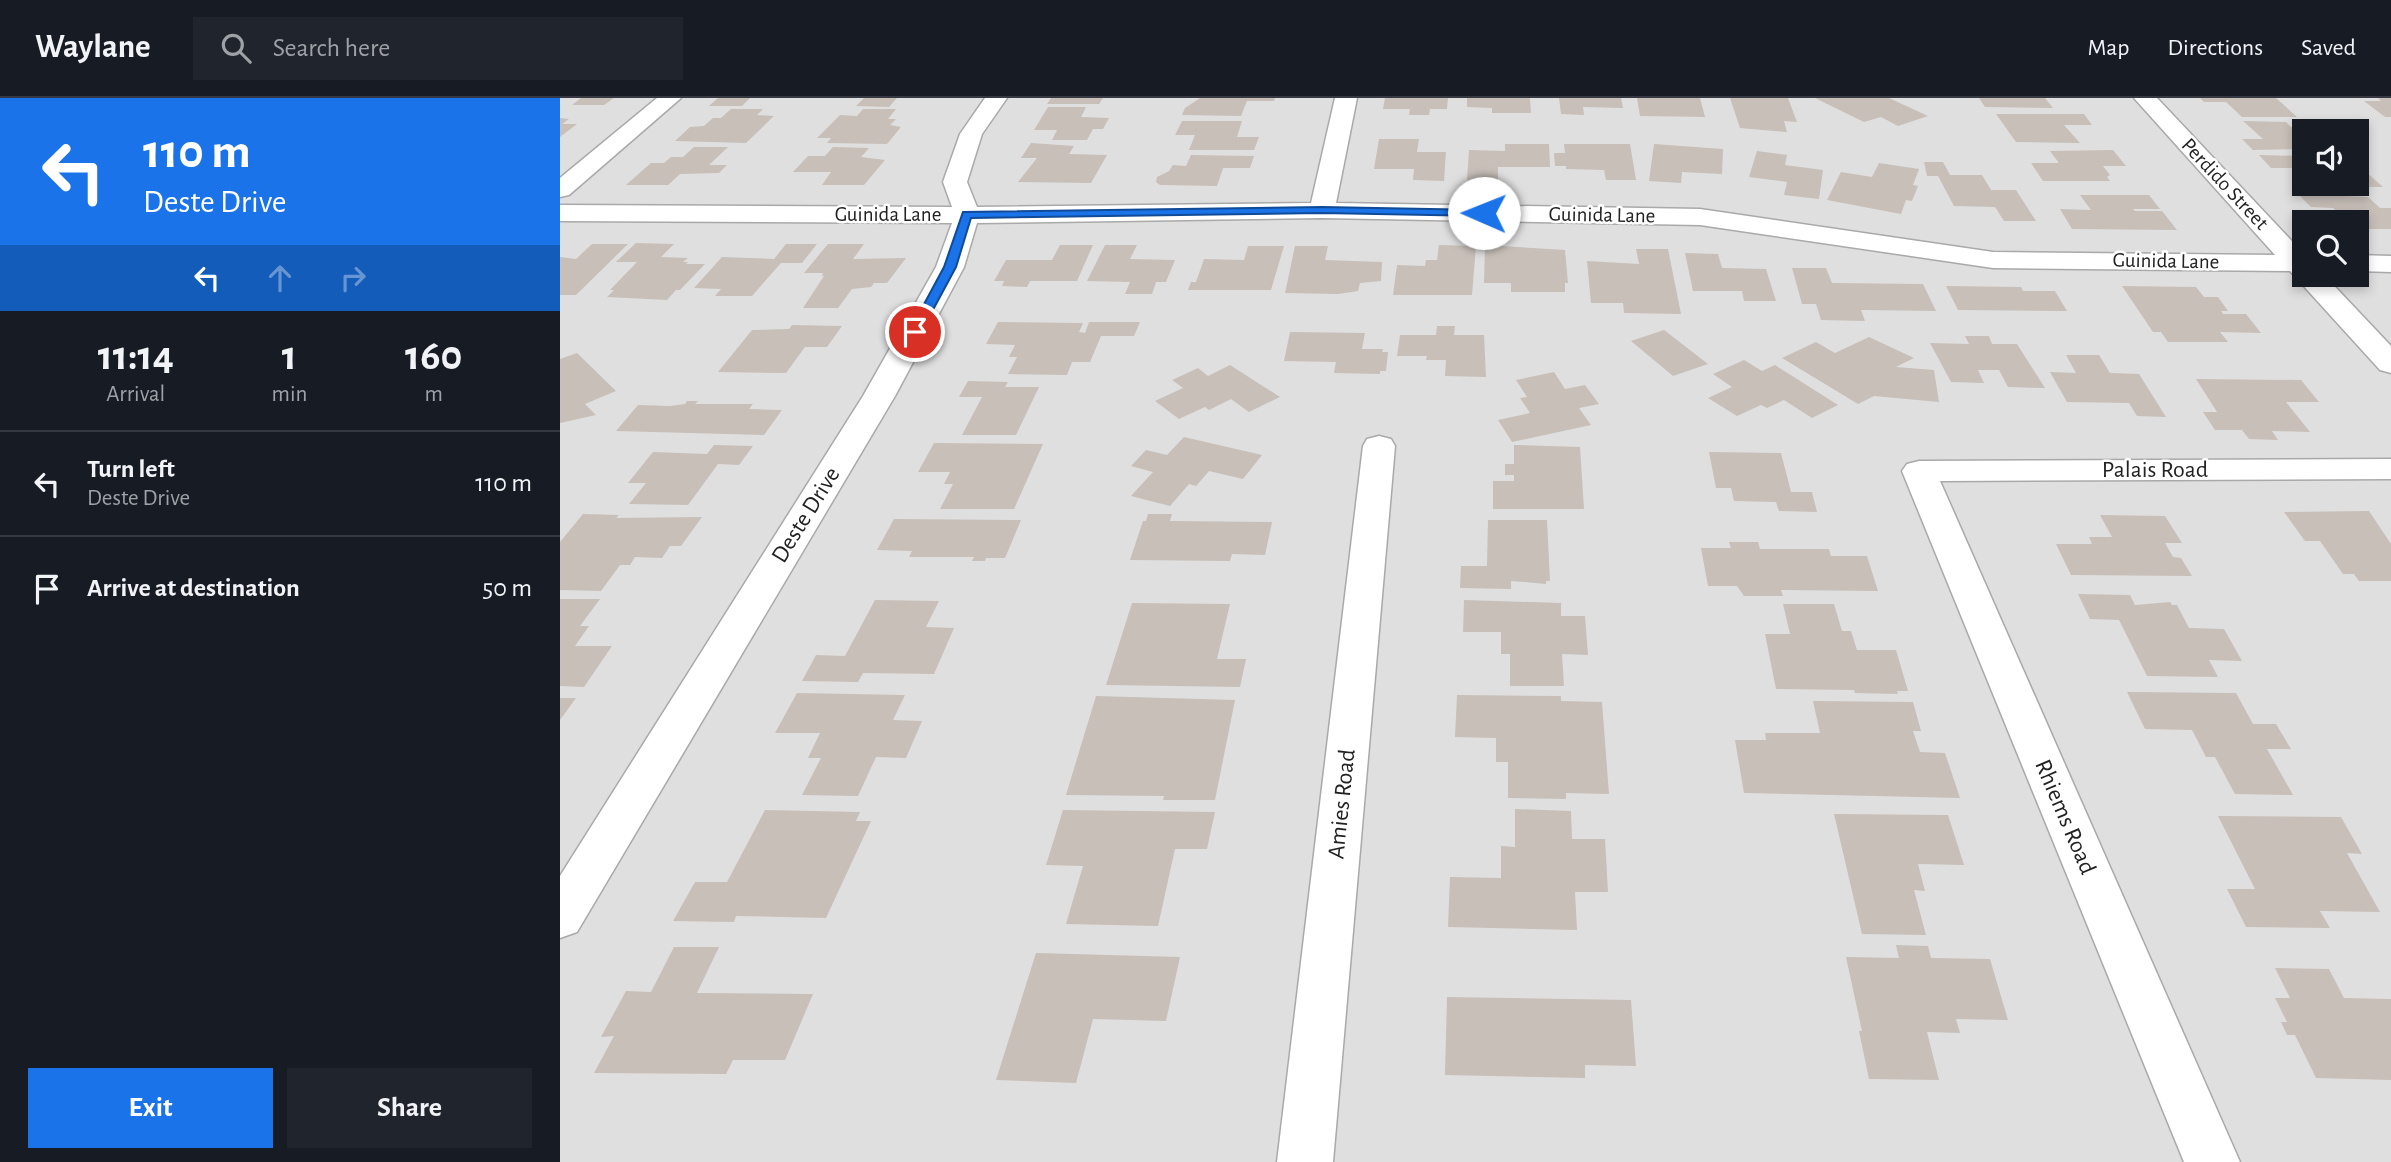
<!DOCTYPE html>
<style>
:root{--surface:#171b24;--page:#20242c;--text:#f1f3f6;--muted:#9ea1a6;--line:#363941;--accent:#1a73e8}
body{margin:0;font-family:"Alegreya Sans",sans-serif;background:var(--page);color:var(--text);height:100vh;display:flex;flex-direction:column;font-size:26px;white-space:nowrap}
*{box-sizing:border-box;margin:0}
p{font-size:23px;color:var(--muted)}
.icon{flex:none;width:38px;height:38px;fill:none;stroke:currentColor;stroke-width:2;stroke-linecap:round;stroke-linejoin:round}
.map{position:relative;flex:1;overflow:hidden}
.drawer{display:flex;flex-direction:column;background:var(--surface);width:560px}
.drawer>*{flex:none}
.top-card{background:#1a73e8;color:#fff;overflow:hidden}
.tools{position:absolute;left:1732px;top:21px;display:grid;gap:14px}
.tools a{display:grid;place-items:center;width:77px;height:77px;border-radius:0px;background:var(--surface);box-shadow:0 4px 10px #0003;font-size:35px}
.pin{position:absolute;display:grid;place-items:center;width:60px;height:60px;color:#fff;margin:-30px;border:4px solid #fff;border-radius:50%;box-shadow:0 2px 7px #0007}
.me{position:absolute;width:77px;margin:-38px;rotate:271deg;stroke-linejoin:round;filter:drop-shadow(0 0 5px #0008)}
.turn{display:flex;align-items:center;gap:24px;height:147px;padding:0 28px;font-size:32px}
.turn .icon{width:91px;height:91px;stroke-width:2.5}
.turn b{display:block;font-size:49px;line-height:60px}
.lanes{display:flex;align-items:center;height:66px;padding:0 28px;background:#0003;justify-content:center;gap:35px;direction:ltr}
.lanes .off{opacity:.35}
.eta{display:flex;justify-content:space-evenly;align-items:center;height:119px;text-align:center}
.eta b{font-size:42px;font-weight:700;line-height:49px}
.action{display:flex;gap:14px;margin-top:auto;padding:14px 28px}
.action a{flex:1;height:80px;border-radius:0px;background:var(--accent);color:#fff;font-size:28px;font-weight:700;line-height:80px;text-align:center}
.action a+a{background:var(--page);color:var(--text)}
ul{padding:0;list-style:none}
li{display:flex;align-items:center;gap:21px;height:105px;padding:0 28px;border-top:2px solid var(--line)}
li div{flex:1}
li b{display:block;font-size:26px}
li em{font-style:normal}
header{display:flex;align-items:center;gap:42px;box-sizing:border-box;height:98px;padding:0 35px;background:var(--surface);border-bottom:2px solid var(--line)}
header strong{font-size:33px}
nav{display:flex;gap:38px;margin-inline-start:auto;font-size:24px}
.search{width:490px;height:63px;background:var(--page);display:flex;align-items:center;gap:18px;box-sizing:border-box;padding:0 24px;border-radius:0px;color:var(--muted);font-size:26px}
main{display:flex;flex:1;min-height:0}
.map>svg:first-child{display:block}
.residential{fill:#e0dfdf;fill-rule:evenodd}
.building{fill:#c7bfb8}
.lines{fill:none;stroke-linecap:round;stroke-linejoin:round}
.minor-casing{stroke:#a9a9a9;stroke-width:3}
.minor{fill:#fff;fill-rule:evenodd}
.route{fill:#1a73e8;stroke:#114b97;stroke-width:2}
.labels{text-anchor:middle;dominant-baseline:central;stroke-width:5;stroke-linejoin:round;paint-order:stroke}
.far-street-label{font-size:21px;fill:#222;stroke:#fff}
.street-label{font-size:24px;fill:#222;stroke:#fff}
</style>
<header>
<strong>Waylane</strong>
<div class="search"><svg class="icon" aria-label="search" viewBox="0 0 24 24"><circle cx="10" cy="10" r="6"/><path d="M15 15l6 6"/></svg>Search here</div>
<nav><a>Map</a><a>Directions</a><a>Saved</a></nav>
</header>
<main>
<section class="drawer">
<div class="top-card">
<div class="turn"><svg class="icon" aria-label="left" viewBox="0 0 24 24"><path d="M17 20v-9H6M10 6l-5 5 5 5"/></svg><div><b>110 m</b>Deste Drive</div></div>
<div class="lanes"><svg class="icon" aria-label="left" viewBox="0 0 24 24"><path d="M17 20v-9H6M10 6l-5 5 5 5"/></svg><svg class="icon off" aria-label="ahead" viewBox="0 0 24 24"><path d="M12 20V5M6 11l6-6 6 6"/></svg><svg class="icon off" aria-label="right" viewBox="0 0 24 24"><path d="M7 20v-9h11M14 6l5 5-5 5"/></svg></div>
</div>
<div class="eta">
<div><b>11:14</b><p>Arrival</p></div>
<div><b>1</b><p>min</p></div>
<div><b>160</b><p>m</p></div>
</div>
<ul>
<li><svg class="icon" aria-label="left" viewBox="0 0 24 24"><path d="M17 20v-9H6M10 6l-5 5 5 5"/></svg><div><b>Turn left</b><p>Deste Drive</p></div><em>110 m</em></li>
<li><svg class="icon" aria-label="arrive" viewBox="0 0 24 24"><path d="M6 21V4h12l-3 4 3 4H6"/></svg><div><b>Arrive at destination</b></div><em>50 m</em></li>
</ul>
<div class="action"><a>Exit</a><a>Share</a></div>
</section>
<div class="map">
<svg width="1831" height="1064" viewBox="0 0 1831 1064">
<rect width="100%" height="100%" fill="#f2efe9"/>
<path class="residential" d="M0 0H1831V1064H0ZM1745 33H1797V86H1745ZM1745 124H1797V177H1745Z"/>
<g class="building">
<path d="M21 0H54L44 7H12Z"/>
<path d="M158 0H190L182 8H149Z"/>
<path d="M304 0H337L329 9 296 8Z"/>
<path d="M491 0H543L539 6H487Z"/>
<path d="M640 0H715L714 3H687L681 18 622 17 625 10Z"/>
<path d="M825 0H888L887 11H870L869 17H849L850 11H823Z"/>
<path d="M907 0H970L971 15H932V10L907 9Z"/>
<path d="M999 0H1061L1063 10 1023 9 1024 17 1001 16Z"/>
<path d="M1077 0H1140L1145 19 1080 18Z"/>
<path d="M1170 0H1228L1237 24 1224 23 1227 34 1180 30Z"/>
<path d="M1255 0H1329L1368 18 1338 28 1321 19 1304 24Z"/>
<path d="M1419 0H1485L1493 10 1425 9Z"/>
<path d="M1640 0H1716L1737 19H1682L1666 4H1644Z"/>
<path d="M1818 0H1831V19H1825L1804 3H1821Z"/>
<path d="M488 9H526L521 19 549 20 543 31H533L527 42H492L497 32H474Z"/>
<path d="M171 11H203L197 17 214 18 186 45 115 43 130 29 144 28 153 20H161Z"/>
<path d="M303 11H336L328 21H336L330 27 341 29 327 46 267 45 271 40H257L280 17 297 18Z"/>
<path d="M1436 16H1524L1532 27H1504L1520 45 1456 44Z"/>
<path d="M0 20 9 21 2 26H17L0 39Z"/>
<path d="M622 23H682L677 39H699L694 52H629L635 37H615Z"/>
<path d="M1683 23 1726 24 1731 29H1751L1756 33H1745V51L1693 52 1682 41H1703Z"/>
<path d="M819 41H859L857 54H886L884 83 853 82 854 71H814Z"/>
<path d="M471 45 514 48 509 56 547 57 531 85 458 84 477 60H461Z"/>
<path d="M945 46H989L990 69H938V82H907L909 52 945 53Z"/>
<path d="M1004 46H1070L1076 82H1046L1044 72 1006 71V68H995L994 55H1005Z"/>
<path d="M1094 46 1163 51 1162 76 1122 74 1121 85 1089 83Z"/>
<path d="M134 49H168L149 67H167L159 75 120 76 108 87H66L91 65H104L111 59H123Z"/>
<path d="M273 49 309 50 301 59 325 62 304 87H262L271 74H233L248 58H265Z"/>
<path d="M1553 52 1566 68H1543L1550 77 1547 79 1550 83H1483L1471 65H1499L1490 53Z"/>
<path d="M1197 53 1227 57 1225 67 1263 72 1259 101 1224 97 1227 84 1189 79Z"/>
<path d="M631 57 694 58 690 70H663L657 88 600 87 596 84 597 79 609 73 613 67 626 68Z"/>
<path d="M1699 57 1745 58V74L1740 70H1711Z"/>
<path d="M1364 64H1383L1390 77H1422L1431 92H1456L1476 123H1444L1435 109 1394 108 1378 78H1367Z"/>
<path d="M1319 65 1359 71 1353 87 1358 88 1352 103 1346 102 1341 116 1267 102 1281 74 1312 79Z"/>
<path d="M1797 66 1823 89H1765L1762 86H1797Z"/>
<path d="M1738 96 1808 99 1820 110H1831V131H1797V124H1789L1773 110 1751 109Z"/>
<path d="M1520 97H1589L1600 111H1573L1575 113H1602L1617 132 1512 131 1500 111 1531 112Z"/>
<path d="M76 145 114 146 101 159 128 160 123 164H128L126 166H145L120 192H116L107 202 47 199 54 192H50L77 164H56Z"/>
<path d="M32 146H68L16 197H0V159L16 161Z"/>
<path d="M226 146H257L242 165H221L192 198H155L161 191 134 190 162 159 214 161Z"/>
<path d="M268 146H304L293 161 346 160 327 185H314L311 189 292 191 278 210H243L264 178H262L263 175H244Z"/>
<path d="M500 147H533L517 183H470L467 189 442 188 444 183H434L446 162H492Z"/>
<path d="M545 147H577L570 161 615 162 606 184H596L592 196H565L570 184 527 183Z"/>
<path d="M879 147 916 148 912 197H833L837 167 865 168 866 162H877Z"/>
<path d="M925 147 1005 152 1008 185H1005V194H951V185H924Z"/>
<path d="M688 148H724L711 192H628L631 184H636L644 161 684 162Z"/>
<path d="M735 148H768L765 162 822 164 821 183 800 185 798 193 778 196 725 195Z"/>
<path d="M1076 151H1108L1121 216 1064 215 1063 205H1031L1027 163 1079 166Z"/>
<path d="M1125 155 1158 156 1162 170 1206 171 1216 203H1184L1182 193H1133Z"/>
<path d="M1232 170H1266L1272 185 1363 186 1376 213 1301 212 1305 223 1261 222 1256 206H1242Z"/>
<path d="M1386 188 1461 189 1463 193H1495L1507 213 1398 212Z"/>
<path d="M1562 188 1636 189 1644 199H1658L1668 213H1661L1663 216H1686L1701 235 1660 234 1668 244H1608L1601 234H1593Z"/>
<path d="M438 224 523 225 519 234 525 235 529 224H580L574 238H541L530 264H512L507 277 448 276 457 259H449L455 247 426 246Z"/>
<path d="M232 227 282 228 267 249H245L226 275 158 274 192 232 229 231Z"/>
<path d="M877 228H895L894 237H924L926 279 885 278 886 262H866L867 258H837L840 237H876Z"/>
<path d="M1104 232 1148 266 1113 278 1071 243Z"/>
<path d="M730 234 805 235 802 251H823L822 254H828L826 273H820V276L774 275 776 264 724 263Z"/>
<path d="M1405 238H1429L1432 246H1457L1485 290 1448 289 1439 272H1418L1424 285 1391 284 1370 245 1409 246Z"/>
<path d="M1309 239 1354 260 1336 269 1374 272 1379 304 1314 298 1298 306 1222 260 1256 244 1275 255Z"/>
<path d="M17 255 56 293 25 306 36 317 0 325V261Z"/>
<path d="M1506 257H1539L1550 275 1579 276 1606 319 1577 318 1569 305 1507 304 1490 274 1516 275Z"/>
<path d="M1184 262 1202 273 1215 267 1278 307 1252 320 1224 302 1207 310 1201 307 1177 318 1148 300 1172 289 1153 276Z"/>
<path d="M670 267 720 299 689 314 671 301 649 312 645 309 619 321 595 303 623 290 612 282 638 270 648 278Z"/>
<path d="M994 274 1005 291 1025 287 1039 306 1019 310 1031 327 952 344 938 322 970 315 960 300 967 299 956 282Z"/>
<path d="M1636 281 1741 282 1759 304H1726L1750 334 1712 333 1718 342 1689 341 1682 332H1655L1643 314H1657Z"/>
<path d="M408 283 448 284 445 289H479L456 337H402L422 299H399Z"/>
<path d="M127 303H138L135 306H193L189 311 222 312 204 337 56 333 78 307 110 308 125 306Z"/>
<path d="M624 339 702 357 683 381 649 373 636 388 629 386 610 408 571 398 593 374 571 368 586 352 607 357Z"/>
<path d="M374 345 483 346 454 411H380L393 386H384L390 374H358Z"/>
<path d="M154 347 193 348 179 367 158 366 128 407 69 406 86 385H68L93 354 147 356Z"/>
<path d="M954 347 1020 349 1024 411H933V383H954V377H945V366H954Z"/>
<path d="M1149 354 1221 355 1231 394H1252L1257 414 1219 413 1216 404 1174 403 1171 390H1156Z"/>
<path d="M1809 413 1831 446V483H1799L1794 476H1783L1760 443H1745L1724 414Z"/>
<path d="M23 416 59 417 56 420 142 419 121 448H110L102 460 75 459 70 467H60L41 493 0 492V444Z"/>
<path d="M588 416H612L610 423 712 424 705 457 672 456 670 463 570 462 583 423H586Z"/>
<path d="M1540 417 1605 418 1622 445H1605L1613 459 1621 460 1632 478 1511 477 1496 446H1532L1529 439H1552Z"/>
<path d="M334 421 461 422 445 460H426L425 463H412L414 459H349L352 453 317 452Z"/>
<path d="M928 422H987L990 483H986V486L951 483V491L900 490 901 468H927Z"/>
<path d="M1169 444H1198L1200 451H1269L1271 458H1307L1318 493 1221 492 1223 498H1184L1177 488H1148L1141 450H1171Z"/>
<path d="M1518 496 1570 497 1575 507 1610 504 1612 507H1617L1629 530 1664 531 1682 563 1649 562 1658 579 1587 578 1559 522 1530 521Z"/>
<path d="M0 501H40L20 528H29L15 548H52L24 589 0 588Z"/>
<path d="M315 502 379 503 366 529 394 530 374 576 303 575 298 584 242 583 256 557 285 558Z"/>
<path d="M904 502 1001 505V518H1025L1028 557 1002 556 1004 588H950V556H941V534H903Z"/>
<path d="M572 505 670 506 657 561H686L680 589 546 587Z"/>
<path d="M1223 506H1274L1282 533H1291L1297 552H1336L1348 593H1337L1338 596 1295 595 1294 592 1216 591 1205 536H1230Z"/>
<path d="M1567 594 1676 595 1693 626H1716L1731 651H1707L1733 697 1675 696 1655 659H1646L1632 632 1585 631Z"/>
<path d="M237 595 345 597 333 622 362 623 346 660 316 659 298 698 242 697 261 660H248L260 635H215Z"/>
<path d="M897 597 1001 598V603L1042 604 1049 696 1006 695V701L948 700V664H936V640L895 639Z"/>
<path d="M536 598 675 602 655 702H603L604 698 506 697Z"/>
<path d="M0 600H16L0 622Z"/>
<path d="M1253 603 1353 604 1361 633H1353L1360 654 1385 655 1400 700 1184 695 1175 642H1206L1205 635H1260Z"/>
<path d="M955 711 1011 713 1012 741H1045L1048 794H1015L1017 832 888 829 890 779 941 780V748L955 749Z"/>
<path d="M205 712 300 714 296 723H311L266 820 176 818 174 824 113 823 135 784H167Z"/>
<path d="M503 712 655 714 647 751H615L598 828 506 826 523 768 486 767Z"/>
<path d="M1274 716 1388 717 1404 767 1358 766 1365 793 1354 792 1366 837 1302 836Z"/>
<path d="M1658 718 1781 719 1802 756 1787 755 1820 814 1760 813 1770 830 1686 829 1667 791H1695Z"/>
<path d="M1336 847 1368 848 1371 860 1430 861 1448 922 1396 921 1400 935 1367 934 1379 982 1309 981 1299 933H1302L1286 859 1339 860Z"/>
<path d="M114 849H159L137 895 253 896 225 962H173L166 976 34 975 54 938 41 939 66 893 91 894Z"/>
<path d="M476 855 620 859 606 923 533 921 516 985 436 982Z"/>
<path d="M1715 870 1769 871 1784 900 1831 901V982L1756 980 1735 937H1727L1721 924H1727L1715 900H1730Z"/>
<path d="M887 899 1071 902 1076 968 1025 967V980L885 977Z"/>
</g>
<g class="lines">
<defs>
<g id="minor">
<path d="M97 0H121L9 97 0 99V80Z"/>
<path d="M425 0H447L422 36 407 84 417 109 751 105 775 0H797L776 105 1140 111 1433 154 1715 157 1574 0H1597L1745 157V177H1764L1831 248V275L1820 272 1730 173 1433 170 1140 127 762 120 417 125 404 169 335 298 17 834 0 840V778L303 298 376 169 392 125 0 123V107L392 109 383 84 400 36Z"/>
<path d="M1797 157 1831 158V174L1797 173Z"/>
<path d="M819 338 831 341 835 348 773 1064H717L803 348 807 341Z"/>
<path d="M1831 361V381L1380 383 1680 1064H1624L1342 373 1347 366 1359 363Z"/>
</g>
</defs>
<use href="#minor" class="minor-casing"/>
<use href="#minor" class="minor"/>
</g>
<path class="route" d="M762 109 924 112 929 115 924 118 762 115 411 120 396 169 361 234 355 237 349 234 384 169 403 114Z"/>
<g class="labels">
<g class="far-street-label">
<text transform="translate(1665 86) rotate(47)">Perdido Street</text>
<text x="328" y="116">Guinida Lane</text>
<text transform="translate(1042 117) rotate(1)">Guinida Lane</text>
<text transform="translate(1606 163) rotate(1)">Guinida Lane</text>
</g>
<g class="street-label">
<text x="1595" y="372">Palais Road</text>
<text transform="translate(246 417) rotate(-58)">Deste Drive</text>
<text transform="translate(782 706) rotate(-84)">Amies Road</text>
<text transform="translate(1505 719) rotate(67)">Rhiems Road</text>
</g>
</g>
</svg>
<div class="tools">
<a><svg class="icon" aria-label="sound" viewBox="0 0 24 24"><path d="M4 9h4l5-4v14l-5-4H4zM17 9q2 3 0 6"/></svg></a>
<a><svg class="icon" aria-label="search" viewBox="0 0 24 24"><circle cx="10" cy="10" r="6"/><path d="M15 15l6 6"/></svg></a>
</div>
<div class="pin" style="left:355px;top:234px;background:#d93025"><svg class="icon" aria-label="arrive" viewBox="0 0 24 24"><path d="M6 21V4h12l-3 4 3 4H6"/></svg></div>
<svg class="me" style="left:924px;top:115px" viewBox="-20 -20 40 40"><circle r="19" fill="#fff"/><path d="M0-13L10 11 0 6-10 11z" fill="#1a73e8"/></svg>
</div>
</main>
